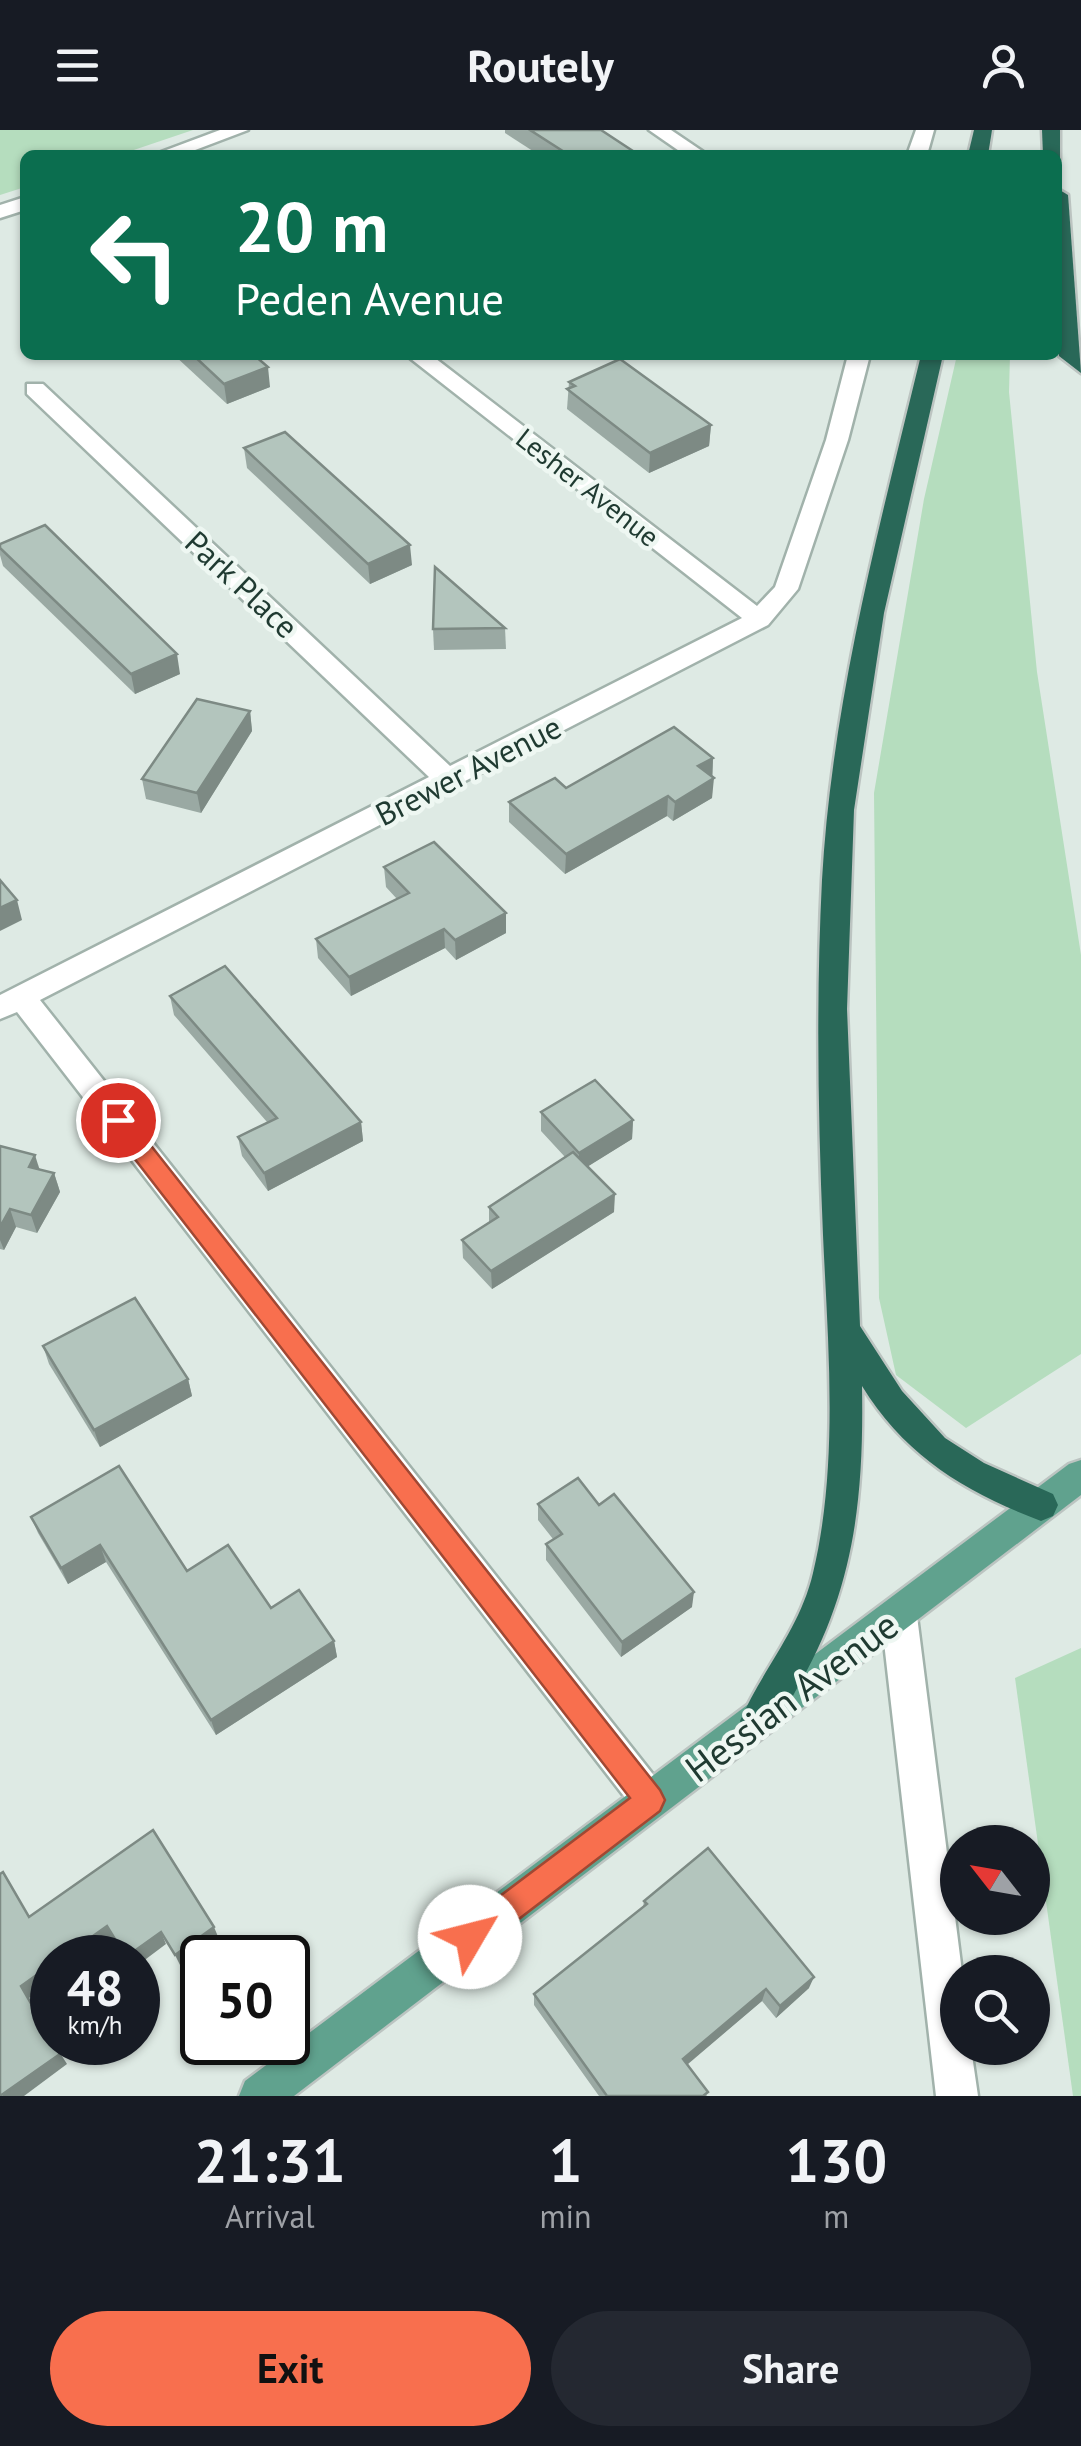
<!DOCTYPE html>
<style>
:root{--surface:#171b24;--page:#242831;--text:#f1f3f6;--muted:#9ea1a6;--accent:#f86f4e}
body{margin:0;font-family:"PT Sans",sans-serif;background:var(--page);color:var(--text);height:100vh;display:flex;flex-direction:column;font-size:38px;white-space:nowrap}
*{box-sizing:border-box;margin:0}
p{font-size:32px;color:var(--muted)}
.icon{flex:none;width:55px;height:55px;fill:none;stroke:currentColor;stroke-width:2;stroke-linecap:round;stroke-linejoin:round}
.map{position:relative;height:1966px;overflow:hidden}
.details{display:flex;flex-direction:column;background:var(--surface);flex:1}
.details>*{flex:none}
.guide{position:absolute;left:20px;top:20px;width:1042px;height:210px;border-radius:15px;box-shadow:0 2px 8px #0004;background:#0b6e4f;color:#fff;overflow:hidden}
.needle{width:65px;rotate:301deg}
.buttons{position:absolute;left:940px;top:1695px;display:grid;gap:20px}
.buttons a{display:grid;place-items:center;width:110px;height:110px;border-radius:50%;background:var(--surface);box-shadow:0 2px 8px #0004;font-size:50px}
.speed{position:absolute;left:30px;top:1805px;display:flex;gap:20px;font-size:50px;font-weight:700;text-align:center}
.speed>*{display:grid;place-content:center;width:130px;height:130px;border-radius:50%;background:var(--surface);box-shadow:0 2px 8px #0004;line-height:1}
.speed small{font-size:25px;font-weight:400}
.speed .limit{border:5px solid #111;border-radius:15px;background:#fff;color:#111}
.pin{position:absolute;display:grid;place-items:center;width:85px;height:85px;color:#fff;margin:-42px;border:5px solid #fff;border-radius:50%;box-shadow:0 2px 10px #0007}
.me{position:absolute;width:110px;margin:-55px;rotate:53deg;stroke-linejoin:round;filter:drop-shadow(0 0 8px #0008)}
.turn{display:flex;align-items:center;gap:35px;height:210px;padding:0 50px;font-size:45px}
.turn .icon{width:130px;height:130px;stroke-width:2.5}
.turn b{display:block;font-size:70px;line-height:85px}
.eta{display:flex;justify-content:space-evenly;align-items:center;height:170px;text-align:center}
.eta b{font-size:60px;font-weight:700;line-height:70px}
.primary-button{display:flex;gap:20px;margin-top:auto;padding:20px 50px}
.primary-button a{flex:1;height:115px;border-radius:60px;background:var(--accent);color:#111;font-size:40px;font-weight:700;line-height:115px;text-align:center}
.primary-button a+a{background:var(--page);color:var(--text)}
header{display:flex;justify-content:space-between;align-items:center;height:130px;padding:0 50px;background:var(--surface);font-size:45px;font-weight:700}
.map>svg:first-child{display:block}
.green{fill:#b5ddbe}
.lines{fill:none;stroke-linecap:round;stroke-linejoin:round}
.minor-casing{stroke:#a1b2ab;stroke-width:5}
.major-casing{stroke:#bcc4c1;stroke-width:5}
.highway-casing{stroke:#bcc4c1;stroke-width:5}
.minor{fill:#fff;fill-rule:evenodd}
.major{fill:#60a28e;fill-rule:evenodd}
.highway{fill:#296858;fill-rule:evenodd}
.wall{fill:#9aa9a3}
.shaded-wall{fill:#7d8a84}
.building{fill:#b3c5bd;stroke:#7d8a84;stroke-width:2.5}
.route{fill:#f86f4e;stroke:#a14833;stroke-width:2.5}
.labels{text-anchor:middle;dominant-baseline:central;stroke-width:9;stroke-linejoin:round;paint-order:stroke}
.far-street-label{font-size:28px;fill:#1f3a31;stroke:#eef7f2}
.street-label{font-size:32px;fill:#1f3a31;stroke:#eef7f2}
.near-street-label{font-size:38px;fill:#1f3a31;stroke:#eef7f2}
</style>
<header><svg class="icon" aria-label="menu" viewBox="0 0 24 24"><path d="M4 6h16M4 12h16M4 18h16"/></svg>Routely<svg class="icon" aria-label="person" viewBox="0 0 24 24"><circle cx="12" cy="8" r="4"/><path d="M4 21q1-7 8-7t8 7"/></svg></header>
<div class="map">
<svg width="1081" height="1966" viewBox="0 0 1081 1966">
<rect width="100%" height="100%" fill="#deeae4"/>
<g class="green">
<path d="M0 0H193L119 25H25V57L0 65Z"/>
<path d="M957 225H1010L1009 262 1037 542 1081 825V1224L966 1298 896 1245 879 1168 874 663 924 369Z"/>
<path d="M1081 1518V1966H1073L1015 1548Z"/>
</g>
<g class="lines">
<defs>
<g id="minor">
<path d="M220 0H248L182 25H153Z"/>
<path d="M649 0H671L708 25H685Z"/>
<path d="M916 0H934L927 25H907Z"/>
<path d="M25 67V80L0 88V75Z"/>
<path d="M406 225H431L757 476 775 457 826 310 848 225H870L848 310 798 459 768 495 40 870 663 1657 669 1670 663 1683 650 1689 637 1683 17 882 0 889V865L429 647 27 264V254H43L450 636 742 488Z"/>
<path d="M899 1469 912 1474 917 1486 962 1842H958V1918H971L978 1966H936L881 1486 886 1474Z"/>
</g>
<path id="major" d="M1081 1330V1365L294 1966H239L245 1951 1069 1334Z"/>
<g id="highway">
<path d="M974 0H992L988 25H968Z"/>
<path d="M1042 0H1060V29L1043 25Z"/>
<path d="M1058 59 1068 65 1081 243 1059 226Z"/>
<path d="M921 225H943L884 483 854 680 847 879 860 1196 902 1261 945 1308 984 1333 1053 1364 1058 1375 1053 1386 1041 1391C965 1362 905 1326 862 1256 864 1371 854 1462 795 1562 785 1580 778 1601 758 1609L745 1604 740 1591C762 1540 800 1499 813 1443 839 1334 828 1216 823 1105 818 987 816 868 822 750 832 572 879 398 921 225Z"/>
</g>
</defs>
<use href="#minor" class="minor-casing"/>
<use href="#major" class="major-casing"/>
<use href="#highway" class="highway-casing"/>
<use href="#minor" class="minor"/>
<use href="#major" class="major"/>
<use href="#highway" class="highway"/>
</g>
<g class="wall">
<path d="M505 0H601L639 25H539L505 3Z"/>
<path d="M174 225H254L270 257 227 274Z"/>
<path d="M569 252 711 295 709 316 649 343 567 279Z"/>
<path d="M244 318 412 435 370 454 247 338Z"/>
<path d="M0 414 180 544 135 564 3 436 0 425Z"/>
<path d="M505 498 506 519 434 520 433 499Z"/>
<path d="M250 581 252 601 201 683 146 669 142 649Z"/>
<path d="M713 628 712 668 673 691 667 686 565 744 509 692V672L566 658Z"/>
<path d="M384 737 506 803 456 830 445 818 351 866 318 828 316 809 397 769 386 757Z"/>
<path d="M170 866 361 992 363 1011 268 1061 242 1026 238 1007 267 992 174 885Z"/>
<path d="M541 982 633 990 632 1009 588 1036 614 1082 492 1159 463 1128 462 1110 489 1092V1077L565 1027 541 1001Z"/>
<path d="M0 1016 40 1039 54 1043 60 1062 37 1103 16 1097 4 1120 0 1119Z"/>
<path d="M43 1216 188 1249 192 1266 100 1317 49 1234Z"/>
<path d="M538 1374 599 1375 692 1477 621 1527 546 1430V1414L553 1409 538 1390Z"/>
<path d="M31 1387 187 1441 271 1478 334 1511 337 1527 216 1605 106 1432 68 1454 38 1403Z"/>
<path d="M644 1771 809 1858 776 1888 762 1871 687 1934 707 1966H599L534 1875V1864L643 1777Z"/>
</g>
<g class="shaded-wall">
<path d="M268 237 270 257 227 274 224 254Z"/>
<path d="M711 295 709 316 649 343 650 323Z"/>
<path d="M410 415 412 435 370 454 368 434Z"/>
<path d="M177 524 180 544 135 564 131 544Z"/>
<path d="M250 581 252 601 201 683 197 663Z"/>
<path d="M713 628 712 648 698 636Z"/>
<path d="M714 648 712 668 673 691 675 672Z"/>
<path d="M668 666 667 686 565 744 566 724Z"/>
<path d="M17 770 22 790 0 801V778Z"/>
<path d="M506 783V803L456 830 455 810Z"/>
<path d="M444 799 445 818 351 866 349 847Z"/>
<path d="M633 990 632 1009 579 1042V1023Z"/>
<path d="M361 992 363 1011 268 1061 264 1043Z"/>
<path d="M35 1025 41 1044 29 1037Z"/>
<path d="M54 1043 60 1062 37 1103 31 1085Z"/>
<path d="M615 1064 614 1082 492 1159 491 1141Z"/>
<path d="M10 1079 16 1097 4 1120 0 1110V1097Z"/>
<path d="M188 1249 192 1266 100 1317 94 1300Z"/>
<path d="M100 1415 106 1432 68 1454 61 1438Z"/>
<path d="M694 1462 692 1477 621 1527 622 1512Z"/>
<path d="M334 1511 337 1527 216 1605 211 1590Z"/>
<path d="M107 1796 114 1808 86 1828H62Z"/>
<path d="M214 1797 219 1809 181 1837 175 1825Z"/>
<path d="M161 1802 166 1814 138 1835V1828H126Z"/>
<path d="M52 1834V1851L29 1868 52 1911 21 1856Z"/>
<path d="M814 1847 809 1858 776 1888 780 1876Z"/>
<path d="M766 1859 762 1871 681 1940 683 1929Z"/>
<path d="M53 1912 67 1934 24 1966H2Z"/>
</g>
<g class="building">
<path d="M530 0H601L639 25H569Z"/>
<path d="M193 225H254L268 237 224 254Z"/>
<path d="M620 229 711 295 650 323 567 259 575 256 569 252Z"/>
<path d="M285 302 410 415 368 434 244 318Z"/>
<path d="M45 395 177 524 131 544 0 418V414Z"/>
<path d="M435 437 505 498 433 499Z"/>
<path d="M197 569 250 581 197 663 142 649Z"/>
<path d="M674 597 713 628 698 636 714 648 675 672 668 666 566 724 509 672 555 648 566 658Z"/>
<path d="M434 712 506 783 455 810 444 799 349 847 316 809 409 763 384 737Z"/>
<path d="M0 750 17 770 0 778Z"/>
<path d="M225 836 361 992 264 1043 238 1007 277 988 170 866Z"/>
<path d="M595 950 633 990 579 1023 541 982Z"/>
<path d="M0 1016 35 1025 29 1037 54 1043 31 1085 10 1079 0 1097Z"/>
<path d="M573 1022 615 1064 491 1141 462 1110 498 1087 489 1077Z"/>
<path d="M135 1168 188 1249 94 1300 43 1216Z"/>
<path d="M119 1336 187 1441 228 1415 271 1478 299 1460 334 1511 211 1590 100 1415 61 1438 31 1387Z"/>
<path d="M578 1348 599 1375 614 1364 694 1462 622 1512 546 1414 562 1404 538 1374Z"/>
<path d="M153 1700 214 1797 175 1825 161 1802 126 1827 107 1796 62 1828H52V1834L21 1856 60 1924 0 1966V1744L3 1742 29 1787Z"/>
<path d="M708 1718 814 1847 780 1876 766 1859 683 1929 708 1962 703 1966H607L534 1864 647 1774 644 1771Z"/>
</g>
<path class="route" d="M118 981 126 984 660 1660 665 1670 660 1681 481 1818 470 1822 460 1818 455 1807 460 1796 630 1668 110 997V984Z"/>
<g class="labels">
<g class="far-street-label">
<text transform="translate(588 357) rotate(38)">Lesher Avenue</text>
</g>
<g class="street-label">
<text transform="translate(242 454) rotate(43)">Park Place</text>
<text transform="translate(468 640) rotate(-27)">Brewer Avenue</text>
</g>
<g class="near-street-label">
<text transform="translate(791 1566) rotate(-37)">Hessian Avenue</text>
</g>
</g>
</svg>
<div class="buttons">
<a><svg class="needle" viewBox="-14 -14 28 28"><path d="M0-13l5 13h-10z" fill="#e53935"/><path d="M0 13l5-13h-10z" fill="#9ea1a6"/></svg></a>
<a><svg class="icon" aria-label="search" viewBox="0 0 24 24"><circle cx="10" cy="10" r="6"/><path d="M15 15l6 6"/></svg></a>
</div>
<div class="speed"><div>48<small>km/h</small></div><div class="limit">50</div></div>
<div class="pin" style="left:118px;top:990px;background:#d93025"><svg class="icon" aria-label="arrive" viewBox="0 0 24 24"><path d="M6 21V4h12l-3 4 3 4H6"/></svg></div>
<svg class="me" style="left:470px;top:1807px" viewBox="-20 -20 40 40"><circle r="19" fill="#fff"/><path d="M0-13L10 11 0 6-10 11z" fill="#f86f4e"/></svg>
<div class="guide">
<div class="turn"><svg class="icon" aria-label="left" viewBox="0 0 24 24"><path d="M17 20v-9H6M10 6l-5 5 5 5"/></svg><div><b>20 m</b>Peden Avenue</div></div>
</div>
</div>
<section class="details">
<div class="eta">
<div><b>21:31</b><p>Arrival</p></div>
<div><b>1</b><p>min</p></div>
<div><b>130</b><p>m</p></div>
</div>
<div class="primary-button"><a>Exit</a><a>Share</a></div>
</section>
